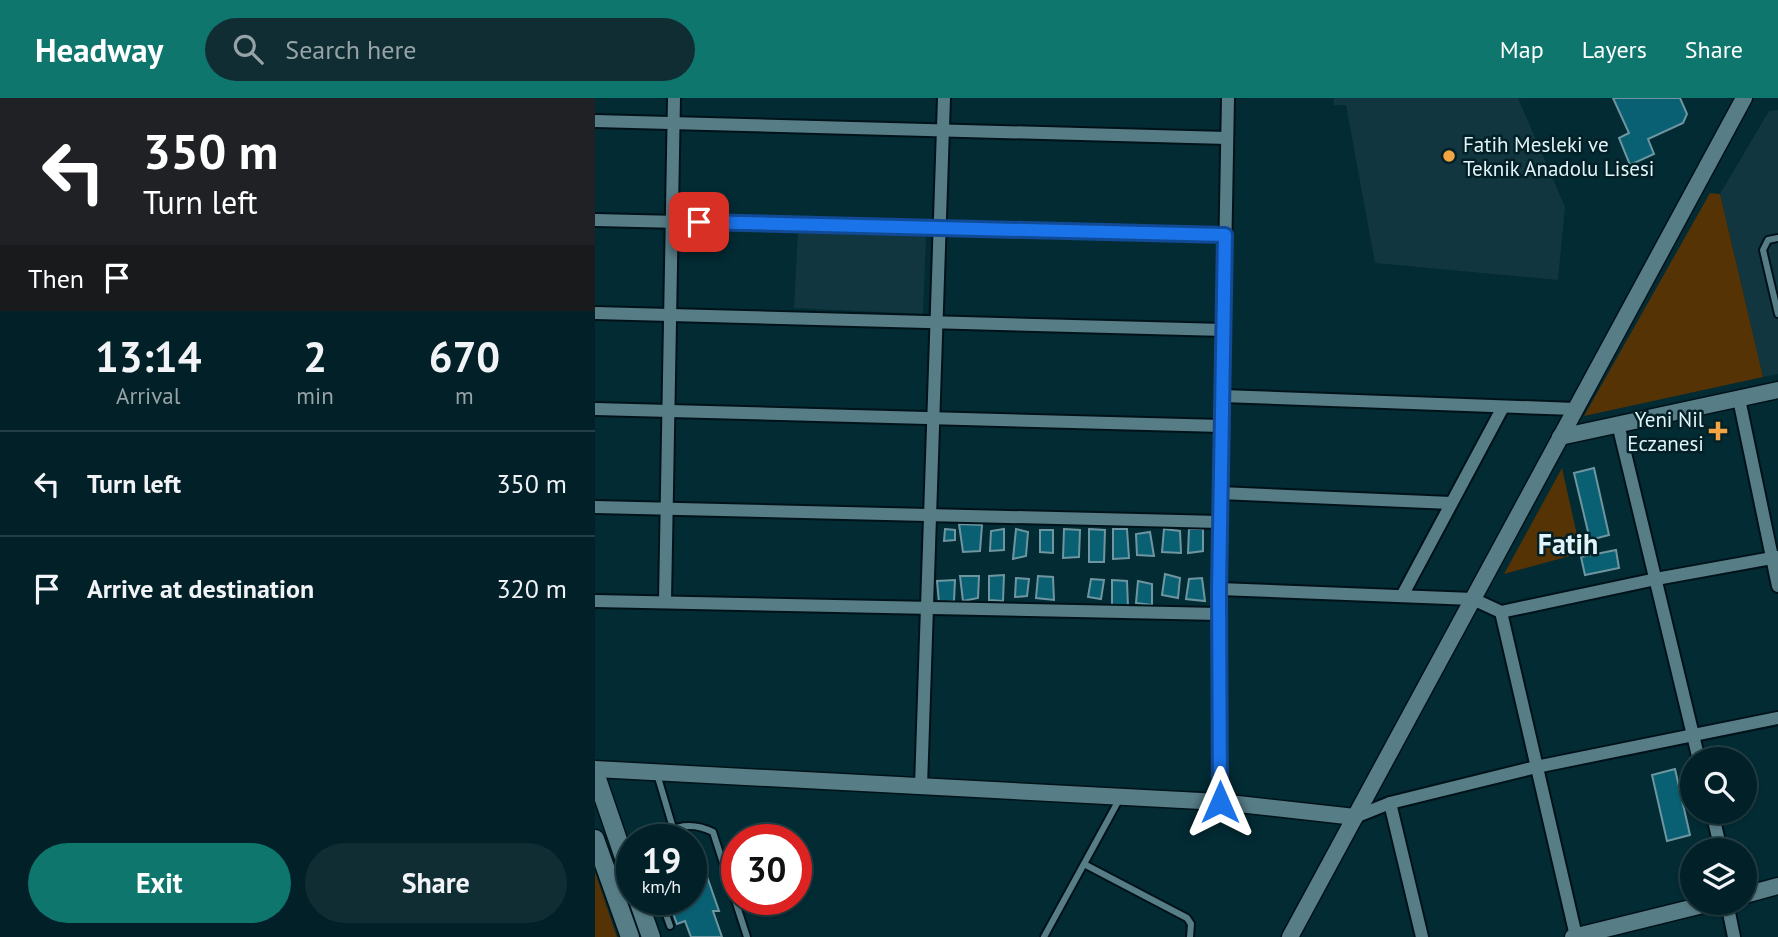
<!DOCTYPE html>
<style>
:root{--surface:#022027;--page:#102d33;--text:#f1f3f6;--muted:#96a3a7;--line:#233e44;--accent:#0f766e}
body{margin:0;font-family:"PT Sans",sans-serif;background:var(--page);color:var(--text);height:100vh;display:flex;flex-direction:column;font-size:26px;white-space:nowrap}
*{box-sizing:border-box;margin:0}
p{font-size:23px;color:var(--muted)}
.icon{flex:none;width:38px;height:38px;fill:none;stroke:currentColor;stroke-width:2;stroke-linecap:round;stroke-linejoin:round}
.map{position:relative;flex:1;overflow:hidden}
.sheet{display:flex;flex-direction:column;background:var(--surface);width:595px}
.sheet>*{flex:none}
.guide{background:#202124;color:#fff;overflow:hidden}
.tools{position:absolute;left:1085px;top:649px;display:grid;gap:14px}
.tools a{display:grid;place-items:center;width:77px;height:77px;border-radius:50%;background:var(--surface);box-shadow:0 2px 5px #0004,0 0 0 2px var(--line);font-size:35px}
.speed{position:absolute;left:21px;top:726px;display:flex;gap:14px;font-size:35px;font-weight:700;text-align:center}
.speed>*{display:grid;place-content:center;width:91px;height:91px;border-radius:50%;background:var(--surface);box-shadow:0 2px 5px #0004,0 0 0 2px var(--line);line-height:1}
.speed small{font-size:18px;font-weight:400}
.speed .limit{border:10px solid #d22;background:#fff;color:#111}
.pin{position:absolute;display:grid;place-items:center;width:60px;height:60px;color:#fff;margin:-30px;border-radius:14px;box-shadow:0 4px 10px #0006}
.me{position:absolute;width:77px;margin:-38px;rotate:0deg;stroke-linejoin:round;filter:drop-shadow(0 0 5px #0008)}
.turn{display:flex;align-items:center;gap:24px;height:147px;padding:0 28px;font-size:32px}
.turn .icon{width:91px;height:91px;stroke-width:2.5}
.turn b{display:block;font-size:49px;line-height:60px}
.then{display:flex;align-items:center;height:66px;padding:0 28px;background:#0003;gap:14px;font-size:26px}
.eta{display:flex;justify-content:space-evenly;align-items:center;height:119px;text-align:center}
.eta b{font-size:42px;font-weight:700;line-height:49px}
.primary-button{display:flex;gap:14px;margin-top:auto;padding:14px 28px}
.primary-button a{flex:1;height:80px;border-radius:42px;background:var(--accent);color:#fff;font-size:28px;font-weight:700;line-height:80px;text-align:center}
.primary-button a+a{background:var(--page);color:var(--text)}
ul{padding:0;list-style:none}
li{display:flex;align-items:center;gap:21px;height:105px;padding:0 28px;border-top:2px solid var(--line)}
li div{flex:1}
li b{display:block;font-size:26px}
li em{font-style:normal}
header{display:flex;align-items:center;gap:42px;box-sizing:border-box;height:98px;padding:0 35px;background:var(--accent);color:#fff}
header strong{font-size:33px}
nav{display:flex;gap:38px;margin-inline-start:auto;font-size:24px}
.search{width:490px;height:63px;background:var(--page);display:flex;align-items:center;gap:18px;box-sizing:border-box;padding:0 24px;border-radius:38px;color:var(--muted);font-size:26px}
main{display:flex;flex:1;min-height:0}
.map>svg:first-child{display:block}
.built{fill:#11363f}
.green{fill:#553305}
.building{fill:#096072;stroke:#6f95a0;stroke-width:2}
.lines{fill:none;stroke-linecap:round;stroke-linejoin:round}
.service-casing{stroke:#001219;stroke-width:10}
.minor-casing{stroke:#001219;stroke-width:16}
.tertiary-casing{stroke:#001219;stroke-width:19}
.secondary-casing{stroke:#001219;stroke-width:21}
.service{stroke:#577d87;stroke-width:6}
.minor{stroke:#577d87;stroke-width:12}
.tertiary{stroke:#577d87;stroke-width:16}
.secondary{stroke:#577d87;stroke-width:18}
.route-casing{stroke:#114b97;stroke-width:18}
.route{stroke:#1a73e8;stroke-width:12}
.poi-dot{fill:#f3a443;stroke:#042027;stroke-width:2.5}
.labels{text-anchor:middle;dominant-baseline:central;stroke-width:5;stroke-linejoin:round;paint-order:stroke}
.poi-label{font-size:21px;fill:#e0f4fa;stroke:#042027;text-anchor:start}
.district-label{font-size:28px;font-weight:bold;fill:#e0f4fa;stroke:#042027}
</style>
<header>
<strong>Headway</strong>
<div class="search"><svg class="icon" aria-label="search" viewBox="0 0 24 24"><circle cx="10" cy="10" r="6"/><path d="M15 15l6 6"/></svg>Search here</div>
<nav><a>Map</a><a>Layers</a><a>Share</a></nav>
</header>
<main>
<section class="sheet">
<div class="guide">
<div class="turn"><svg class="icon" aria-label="left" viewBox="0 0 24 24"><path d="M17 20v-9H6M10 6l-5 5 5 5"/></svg><div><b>350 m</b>Turn left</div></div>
<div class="then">Then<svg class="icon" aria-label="arrive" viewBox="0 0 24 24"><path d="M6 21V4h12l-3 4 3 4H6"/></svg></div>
</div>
<div class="eta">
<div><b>13:14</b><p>Arrival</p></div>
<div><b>2</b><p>min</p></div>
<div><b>670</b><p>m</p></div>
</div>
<ul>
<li><svg class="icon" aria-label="left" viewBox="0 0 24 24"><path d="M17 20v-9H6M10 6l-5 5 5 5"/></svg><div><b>Turn left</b></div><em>350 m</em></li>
<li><svg class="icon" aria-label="arrive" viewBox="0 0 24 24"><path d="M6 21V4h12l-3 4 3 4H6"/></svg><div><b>Arrive at destination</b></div><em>320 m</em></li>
</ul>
<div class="primary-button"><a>Exit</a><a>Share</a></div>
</section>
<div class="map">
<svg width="1183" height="839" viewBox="0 0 1183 839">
<rect width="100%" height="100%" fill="#032b34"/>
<g class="built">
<path d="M739 0H923L970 109 963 182 780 165 751 7H739Z"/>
<path d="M1183 12V276L1168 279 1125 96 1174 13Z"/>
<path d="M203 133 331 138 328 216 199 210Z"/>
</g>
<g class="green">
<path d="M1115 95 1125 96 1168 279 989 318Z"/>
<path d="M967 370 986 455 909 476Z"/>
<path d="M0 774 22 839H0Z"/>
</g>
<g class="building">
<path d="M1018 0H1085L1092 16 1088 25 1053 41 1059 56 1035 67 1024 40 1034 35Z"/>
<path d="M999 370 1014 437 995 442 979 375Z"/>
<path d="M364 426 387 427 385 453 368 454Z"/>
<path d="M350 431 360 432V442L349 443Z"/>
<path d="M409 431V452L395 453 396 433Z"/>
<path d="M421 431 433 434 431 458 418 461Z"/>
<path d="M469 431 485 432 484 459 468 460Z"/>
<path d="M494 431 510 432 509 464H494Z"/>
<path d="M518 431H532L534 460 518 461Z"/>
<path d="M569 431 585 433 586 455 567 454Z"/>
<path d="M594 431H608V453L593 455Z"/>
<path d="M445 432H458V455L445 454Z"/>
<path d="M555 434 559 458 542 457 541 436Z"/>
<path d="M1021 452 1024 470 990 477 986 459Z"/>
<path d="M570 476 585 480 583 500 567 497Z"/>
<path d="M409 477 408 503 394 502V478Z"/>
<path d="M365 478H384L383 500 368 503Z"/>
<path d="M443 478 458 479 459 502 441 500Z"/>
<path d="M421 480 434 481 432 498 420 499Z"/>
<path d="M607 480 610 503 591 501 594 481Z"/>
<path d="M496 481 509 482 506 501 493 499Z"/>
<path d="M360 482 359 503 344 505 342 483Z"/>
<path d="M517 482 532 483 533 509 517 508Z"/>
<path d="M543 483 557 486V507L541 505Z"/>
<path d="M1080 671 1095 737 1072 743 1057 677Z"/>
<path d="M100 744 124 813H118L127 839H96L90 823 82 826 73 802H96V745Z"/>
</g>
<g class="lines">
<defs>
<g id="service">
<path d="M1183 140 1173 142 1168 152 1183 216"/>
<path d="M62 676 78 730"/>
<path d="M62 742C78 726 98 724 118 734L152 839"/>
<path d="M489 766 592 820 596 826 595 839"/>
<path d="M66 802 75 828"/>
<path d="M449 839 525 700"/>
</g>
<g id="minor">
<path d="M0 23 632 40"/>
<path d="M0 122 630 137"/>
<path d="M0 215 629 232"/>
<path d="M627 298 980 311"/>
<path d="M1144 301 1183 488"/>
<path d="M0 311 627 328"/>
<path d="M1023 326 1104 662"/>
<path d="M625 395 856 405"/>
<path d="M0 409 625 424"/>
<path d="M624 491 878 501 906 514 981 838"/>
<path d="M807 498 908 309"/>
<path d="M0 503 624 516"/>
<path d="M70 503 79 0"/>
<path d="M906 514 1061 481 1183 459"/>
<path d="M326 688 349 0"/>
<path d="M625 704 624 491 633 0"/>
<path d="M795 705 827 839"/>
<path d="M1117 714 1126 752"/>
<path d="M760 719 795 705 941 669 1183 620"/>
<path d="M1132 805 1139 839"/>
</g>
<g id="tertiary">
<path d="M965 339 1183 292"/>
<path d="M0 671 625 704 760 719"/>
<path d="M1150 797 1183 788"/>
<path d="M695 839 1149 0"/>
<path d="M978 839 1116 805"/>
</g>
<g id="secondary">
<path d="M0 675 37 783"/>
<path d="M0 741 35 839"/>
<path d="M43 802 56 839"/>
</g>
</defs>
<use href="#service" class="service-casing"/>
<use href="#minor" class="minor-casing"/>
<use href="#tertiary" class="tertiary-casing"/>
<use href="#secondary" class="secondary-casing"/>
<use href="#service" class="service"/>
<use href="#minor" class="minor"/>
<use href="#tertiary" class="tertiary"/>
<use href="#secondary" class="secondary"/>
</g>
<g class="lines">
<defs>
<path id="route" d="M104 124 630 137 624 491 625 704"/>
</defs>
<use href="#route" class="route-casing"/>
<use href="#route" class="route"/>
</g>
<g class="poi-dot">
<circle cx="854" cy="58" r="7"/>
<path d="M1119.5 322.5h7v7h7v7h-7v7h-7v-7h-7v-7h7z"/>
</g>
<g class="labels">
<g class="poi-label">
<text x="868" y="46">Fatih Mesleki ve<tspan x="868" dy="24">Teknik Anadolu Lisesi</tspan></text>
<text x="1109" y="321" text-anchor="end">Yeni Nil<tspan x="1109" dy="24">Eczanesi</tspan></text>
</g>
<g class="district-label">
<text x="973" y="445">Fatih</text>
</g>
</g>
</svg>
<div class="tools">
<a><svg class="icon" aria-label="search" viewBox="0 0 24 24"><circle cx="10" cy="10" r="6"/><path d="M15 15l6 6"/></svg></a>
<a><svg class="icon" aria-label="layers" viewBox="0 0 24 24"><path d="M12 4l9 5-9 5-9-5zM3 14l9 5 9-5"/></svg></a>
</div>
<div class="speed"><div>19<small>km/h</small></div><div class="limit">30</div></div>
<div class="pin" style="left:104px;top:124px;background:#d93025"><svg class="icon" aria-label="arrive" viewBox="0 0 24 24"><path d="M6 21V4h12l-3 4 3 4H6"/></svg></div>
<svg class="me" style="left:625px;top:704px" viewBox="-20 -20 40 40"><path d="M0-17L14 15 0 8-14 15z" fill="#1a73e8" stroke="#fff" stroke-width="4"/></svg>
</div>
</main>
